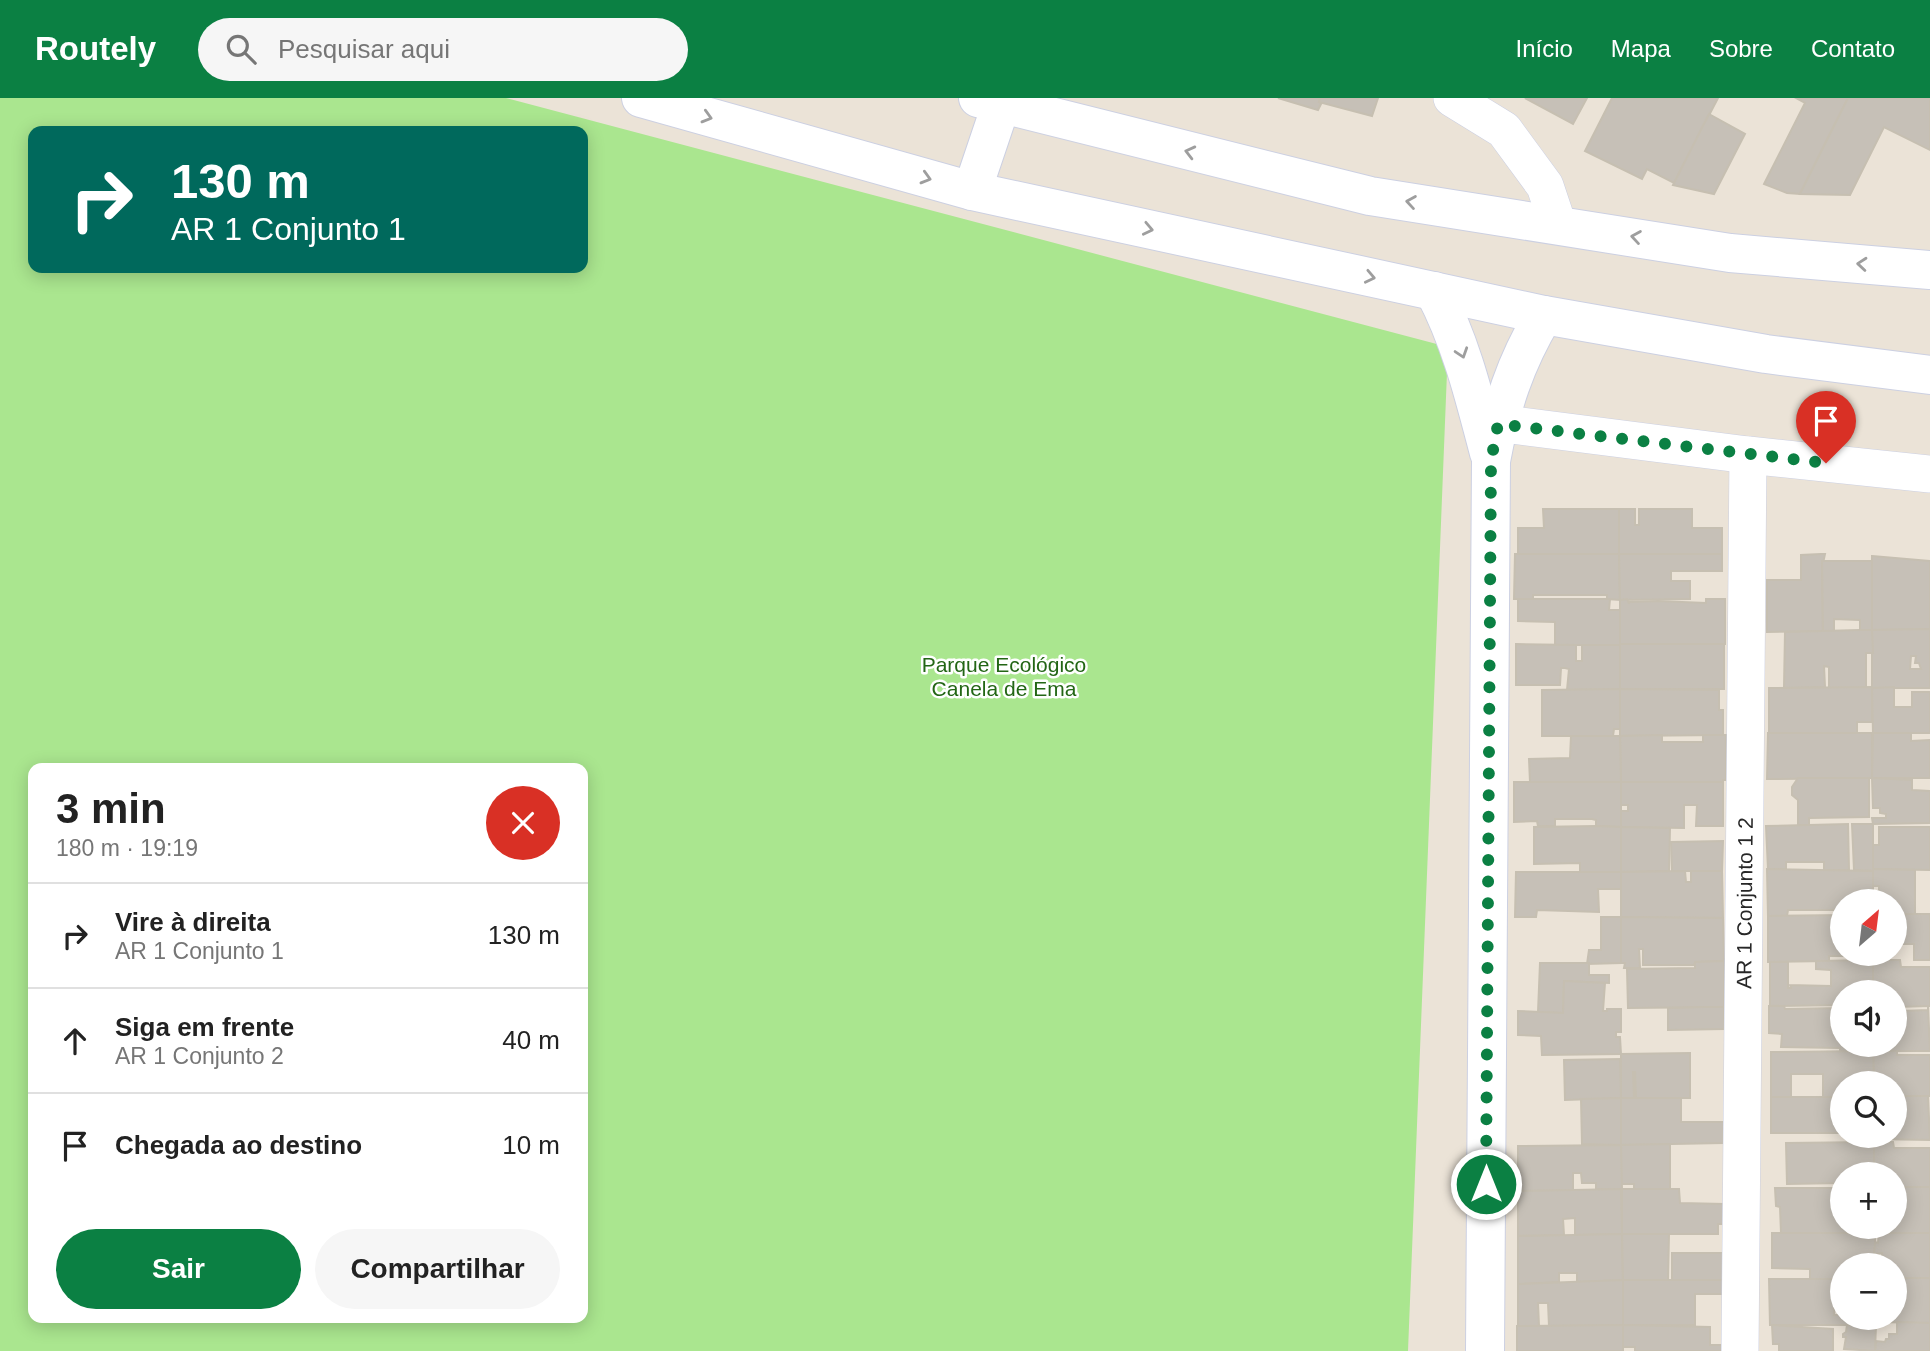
<!DOCTYPE html>
<html lang="pt">
<meta charset="utf-8">
<style>
:root{--surface:#fff;--page:#f6f6f6;--text:#222;--muted:#767676;--line:#e0e0e0;--accent:#0b8043}
body{margin:0;font-family:Helvetica,sans-serif;background:var(--page);color:var(--text);height:100vh;display:flex;flex-direction:column;font-size:26px;white-space:nowrap}
*{box-sizing:border-box;margin:0}
p{font-size:23px;color:var(--muted)}
.icon{flex:none;width:38px;height:38px;fill:none;stroke:currentColor;stroke-width:2;stroke-linecap:round;stroke-linejoin:round}
.map{position:relative;flex:1;overflow:hidden}
.panel{position:absolute;left:28px;top:665px;width:560px;height:560px;display:flex;flex-direction:column;background:var(--surface);border-radius:14px;box-shadow:0 4px 18px #0003}
.panel>*{flex:none}
.banner{position:absolute;left:28px;top:28px;width:560px;height:147px;border-radius:14px;box-shadow:0 4px 18px #0003;background:#00695c;color:#fff;overflow:hidden}
.needle{width:46px;rotate:28deg}
.fabs{position:absolute;left:1830px;top:791px;display:grid;gap:14px}
.fabs a{display:grid;place-items:center;width:77px;height:77px;border-radius:50%;background:var(--surface);box-shadow:0 4px 18px #0003;font-size:35px}
.pin{position:absolute;display:grid;place-items:center;width:60px;height:60px;color:#fff;margin:-72px -30px;border-radius:50% 50% 50% 0;rotate:-45deg;box-shadow:0 0 7px #0007}
.pin .icon{rotate:45deg}
.me{position:absolute;width:77px;margin:-38px;rotate:0deg;stroke-linejoin:round;filter:drop-shadow(0 0 5px #0008)}
.turn{display:flex;align-items:center;gap:24px;height:147px;padding:0 28px;font-size:32px}
.turn .icon{width:91px;height:91px;stroke-width:2.5}
.turn b{display:block;font-size:49px;line-height:60px}
.round{display:grid;place-items:center;flex:none;width:74px;height:74px;border-radius:37px;background:var(--page)}
.head{display:flex;align-items:center;justify-content:space-between;height:119px;padding:0 28px}
h1{font-size:42px;font-weight:800;line-height:52px}
.primary-button{display:flex;gap:14px;margin-top:auto;padding:14px 28px}
.primary-button a{flex:1;height:80px;border-radius:42px;background:var(--accent);color:#fff;font-size:28px;font-weight:800;line-height:80px;text-align:center}
.primary-button a+a{background:var(--page);color:var(--text)}
ul{padding:0;list-style:none}
li{display:flex;align-items:center;gap:21px;height:105px;padding:0 28px;border-top:2px solid var(--line)}
li div{flex:1}
li b{display:block;font-size:26px}
li em{font-style:normal}
header{display:flex;align-items:center;gap:42px;box-sizing:border-box;height:98px;padding:0 35px;background:var(--accent);color:#fff}
header strong{font-size:33px}
nav{display:flex;gap:38px;margin-inline-start:auto;font-size:24px}
.search{width:490px;height:63px;background:var(--page);display:flex;align-items:center;gap:18px;box-sizing:border-box;padding:0 24px;border-radius:38px;color:var(--muted);font-size:26px}
.map>svg:first-child{display:block}
.green{fill:#aae68f;fill-rule:evenodd}
.building{fill:#c6c0b7;stroke:#c6bfb1;stroke-width:2;fill-rule:evenodd}
.lines{fill:none;stroke-linecap:round;stroke-linejoin:round}
.minor-casing{stroke:#ccd0e2;stroke-width:38}
.tertiary-casing{stroke:#ccd0e2;stroke-width:40}
.secondary-casing{stroke:#ccd0e2;stroke-width:40}
.minor{stroke:#fff;stroke-width:37}
.tertiary{stroke:#fff;stroke-width:38}
.secondary{stroke:#fff;stroke-width:38}
.oneway{stroke:#9e9e9e}
.route{stroke:#0b8043;stroke-width:12;stroke-dasharray:0 21.6}
.labels{text-anchor:middle;dominant-baseline:central;stroke-width:5;stroke-linejoin:round;paint-order:stroke}
.park-label{font-size:21px;fill:#236615;stroke:#fff}
.street-label{font-size:21px;fill:#272727;stroke:#fff}
</style>
<header>
<strong>Routely</strong>
<div class="search"><svg class="icon" aria-label="search" viewBox="0 0 24 24"><circle cx="10" cy="10" r="6"/><path d="M15 15l6 6"/></svg>Pesquisar aqui</div>
<nav><a>Início</a><a>Mapa</a><a>Sobre</a><a>Contato</a></nav>
</header>
<div class="map">
<svg width="1930" height="1253" viewBox="0 0 1930 1253">
<rect width="100%" height="100%" fill="#ebe3d7"/>
<path class="green" d="M0 0H506L1448 249 1408 1253H0ZM33 33H583V170H33ZM33 670H583V1220H33Z"/>
<g class="building">
<path d="M1278 0H1320L1319 4H1322L1318 12Z"/>
<path d="M1320 0H1378L1372 18 1319 4Z"/>
<path d="M1525 0H1587L1573 26Z"/>
<path d="M1612 0H1718L1674 85 1647 71 1642 81 1585 53Z"/>
<path d="M1796 0H1848L1800 96 1787 95 1764 86 1805 5Z"/>
<path d="M1848 0H1930V52L1884 29 1850 97 1800 96Z"/>
<path d="M1709 16 1745 36 1714 96 1673 87Z"/>
<path d="M1543 411H1619V456H1518V430H1544Z"/>
<path d="M1619 411H1635V427H1639V411H1692V430H1722V456H1619Z"/>
<path d="M1515 456H1619L1620 502 1607 501V497H1533V501H1514Z"/>
<path d="M1619 456H1722V473H1671V483H1690V501L1620 502Z"/>
<path d="M1821 456H1825L1822 470 1823 533 1767 534V482H1801V457Z"/>
<path d="M1872 458 1930 463V531L1872 532Z"/>
<path d="M1822 463H1872V532H1860V522L1834 521V533H1823Z"/>
<path d="M1518 501H1610L1609 512H1620V547H1555V524L1518 523Z"/>
<path d="M1627 501 1629 506V504L1658 503 1706 505V501H1725V546H1620V502Z"/>
<path d="M1930 531V590H1872V532ZM1911 558H1916L1915 565H1919L1921 571H1910Z"/>
<path d="M1860 532H1872L1873 555H1866V590H1829V569L1824 568 1825 589 1784 590 1785 534Z"/>
<path d="M1516 546 1576 547V563H1582V547H1620V591L1567 592 1569 571 1565 570H1561L1560 587H1516Z"/>
<rect x="1620" y="546" width="104" height="45"/>
<path d="M1894 589V609H1912V594H1930V635H1873L1872 590Z"/>
<path d="M1769 590 1872 589V624H1857V635H1769Z"/>
<path d="M1620 591V631H1614L1613 638H1542V592Z"/>
<path d="M1620 591 1719 592V612H1723V637L1620 638Z"/>
<path d="M1768 635H1872V680L1767 681Z"/>
<path d="M1873 635H1911V643L1930 642V680H1872Z"/>
<path d="M1662 637V644H1703V637H1726V682H1723V684H1621L1620 638Z"/>
<path d="M1571 638H1620L1621 684H1530L1529 661 1570 660Z"/>
<path d="M1798 680H1869V719L1809 720V727H1798V702L1792 697V689Z"/>
<path d="M1872 680 1912 682V692L1930 693V725L1873 726 1872 720H1886V716L1880 715V710H1873Z"/>
<path d="M1514 684H1621V729L1596 728V722L1592 721H1555V728H1538L1537 723 1514 724Z"/>
<path d="M1621 684H1723V728H1696L1697 707H1684V730L1621 729V713H1628V707H1621Z"/>
<path d="M1848 726 1849 772H1824V764H1786V771H1768L1766 728Z"/>
<path d="M1852 726H1873V773L1854 772Z"/>
<path d="M1596 728 1621 729V774H1580V765L1534 766V729Z"/>
<path d="M1621 729 1670 730 1669 773 1621 774Z"/>
<path d="M1879 729H1930V772L1873 771V747H1879Z"/>
<path d="M1723 743 1722 773H1672L1671 744Z"/>
<path d="M1767 771 1873 773V797H1865V803H1843V812H1788L1787 818H1768Z"/>
<path d="M1873 771 1915 772V817L1895 816V803H1873V793H1879V788H1873Z"/>
<path d="M1685 773 1686 784H1691V773H1722L1723 820 1621 819V774Z"/>
<path d="M1516 774H1621V791H1598L1599 814 1537 812 1536 819H1515Z"/>
<path d="M1895 816H1930V862H1914V846H1895Z"/>
<path d="M1843 817V856H1869V858H1829V863L1768 864V818Z"/>
<path d="M1601 819H1621V865L1587 866 1589 852H1601Z"/>
<path d="M1621 819 1723 820 1724 863 1695 864 1694 867H1643V851H1639L1640 870H1624L1625 865H1621Z"/>
<path d="M1873 862H1900L1901 869H1930V908L1895 909V894H1873Z"/>
<path d="M1873 862V885H1867L1868 890H1873V894H1843V907L1770 908V864H1788V890H1791L1790 887 1831 888V872L1816 871V863Z"/>
<path d="M1724 863V909L1628 910 1627 871 1695 870V864Z"/>
<path d="M1540 865H1589V877H1609V885L1564 883 1563 915 1538 914Z"/>
<path d="M1564 883 1605 885 1603 913H1607V911H1621V934H1616V939H1620L1621 956 1542 957 1541 938 1518 937V913L1563 915Z"/>
<path d="M1840 907H1843V947H1873V953H1840V950L1781 949 1782 936 1769 935V908H1784L1785 911 1840 910Z"/>
<path d="M1928 908 1930 953H1873V947H1895V909H1900L1901 913 1928 912Z"/>
<path d="M1704 909H1724V931L1668 932V910Z"/>
<path d="M1873 953H1897V957H1930V998H1895V985H1874Z"/>
<path d="M1873 953 1874 985H1843V999H1823V976H1791V999H1771V954Z"/>
<path d="M1690 955V1000H1636L1635 974H1633L1634 1000H1621V956Z"/>
<path d="M1620 961 1621 1000 1565 1002 1564 962Z"/>
<path d="M1895 998H1928L1930 1042 1874 1041V1038H1895Z"/>
<rect x="1771" y="999" width="72" height="36"/>
<path d="M1621 1000H1681V1024H1724L1723 1045 1621 1047Z"/>
<path d="M1621 1000V1047L1582 1046 1581 1001Z"/>
<rect x="1860" y="1038" width="14" height="6"/>
<path d="M1874 1044H1893L1894 1050H1930V1089H1895V1076H1874Z"/>
<path d="M1874 1044V1076H1843V1085L1787 1086 1786 1045Z"/>
<path d="M1670 1046V1091H1634V1086H1621V1047Z"/>
<path d="M1621 1047 1622 1091H1596V1085H1582L1581 1075H1573V1092L1518 1093V1048Z"/>
<path d="M1895 1089H1930V1135H1875V1129H1895Z"/>
<path d="M1775 1090H1843V1129H1875V1135H1781L1780 1109 1776 1108Z"/>
<path d="M1621 1091 1622 1136 1575 1137V1120L1563 1121 1564 1137 1518 1138V1093Z"/>
<path d="M1622 1091H1679L1680 1105 1724 1106V1126H1718V1136H1622Z"/>
<path d="M1772 1135H1875V1157L1866 1156V1167H1843V1181H1810V1171L1772 1170Z"/>
<path d="M1879 1135H1930V1180H1895V1167H1883L1882 1155 1874 1156 1875 1144 1878 1145Z"/>
<path d="M1622 1136 1623 1182 1577 1184V1175H1559V1184L1518 1186V1138Z"/>
<path d="M1622 1136H1669L1668 1182H1623Z"/>
<path d="M1672 1155H1724L1725 1182H1672Z"/>
<path d="M1895 1180H1930V1225L1876 1224V1220H1895Z"/>
<path d="M1769 1181H1843V1192H1835L1834 1217H1843V1220H1876V1227H1770Z"/>
<path d="M1623 1182V1227L1549 1228 1548 1205H1538L1539 1228H1518V1186Z"/>
<path d="M1623 1182H1725V1196H1695V1227H1623Z"/>
<path d="M1897 1224 1930 1225V1253H1875L1876 1243 1885 1244 1886 1241H1889V1236H1897Z"/>
<path d="M1623 1227 1710 1229V1247H1728V1253H1635V1249H1623Z"/>
<path d="M1623 1227V1253H1517V1228Z"/>
<path d="M1772 1227 1833 1231V1253H1779V1246H1773Z"/>
<path d="M1847 1227H1876L1875 1253 1844 1251 1846 1239H1843V1236L1846 1234Z"/>
</g>
<g class="lines">
<defs>
<g id="minor">
<path d="M1452 0 1504 32 1545 88 1558 127"/>
<path d="M1481 323 1748 357 1930 376"/>
<path id="s1" d="M1740 1253 1748 357"/>
</g>
<g id="tertiary">
<path d="M1434 193C1461 244 1474 298 1489 355"/>
<path d="M1485 1253 1491 363C1501 309 1515 265 1544 217"/>
</g>
<g id="secondary">
<path d="M641 0 972 93 1544 217 1766 256 1930 277"/>
<path d="M978 0 1370 98 1730 155 1930 172"/>
<path d="M972 93 1001 7"/>
</g>
</defs>
<use href="#minor" class="minor-casing"/>
<use href="#tertiary" class="tertiary-casing"/>
<use href="#secondary" class="secondary-casing"/>
<use href="#minor" class="minor"/>
<use href="#tertiary" class="tertiary"/>
<use href="#secondary" class="secondary"/>
</g>
<defs><path id="oneway-chevron" d="M-2-3.5L2.5 0L-2 3.5" fill="none" stroke-width="1.6" stroke-linecap="round" stroke-linejoin="round" transform="scale(1.75)"/></defs>
<g class="oneway">
<use href="#oneway-chevron" transform="translate(707 19) rotate(16)"/>
<use href="#oneway-chevron" transform="translate(1190 54) rotate(-166)"/>
<use href="#oneway-chevron" transform="translate(926 80) rotate(16)"/>
<use href="#oneway-chevron" transform="translate(1411 104) rotate(-171)"/>
<use href="#oneway-chevron" transform="translate(1148 131) rotate(12)"/>
<use href="#oneway-chevron" transform="translate(1636 139) rotate(-171)"/>
<use href="#oneway-chevron" transform="translate(1862 166) rotate(-175)"/>
<use href="#oneway-chevron" transform="translate(1370 179) rotate(12)"/>
<use href="#oneway-chevron" transform="translate(1462 255) rotate(72)"/>
</g>
<g class="lines">
<path class="route" d="M1486 1086 1491 363 1498 326 1826 365"/>
</g>
<g class="labels">
<g class="park-label">
<text x="1004" y="566">Parque Ecológico<tspan x="1004" dy="24">Canela de Ema</tspan></text>
</g>
<g class="street-label">
<text stroke="none"><textPath href="#s1" startOffset="448">AR 1 Conjunto 1 2</textPath></text>
</g>
</g>
</svg>
<div class="fabs">
<a><svg class="needle" viewBox="-14 -14 28 28"><path d="M0-13l5 13h-10z" fill="#e53935"/><path d="M0 13l5-13h-10z" fill="#767676"/></svg></a>
<a><svg class="icon" aria-label="sound" viewBox="0 0 24 24"><path d="M4 9h4l5-4v14l-5-4H4zM17 9q2 3 0 6"/></svg></a>
<a><svg class="icon" aria-label="search" viewBox="0 0 24 24"><circle cx="10" cy="10" r="6"/><path d="M15 15l6 6"/></svg></a>
<a>+</a>
<a>−</a>
</div>
<div class="pin" style="left:1826px;top:365px;background:#d93025"><svg class="icon" aria-label="arrive" viewBox="0 0 24 24"><path d="M6 21V4h12l-3 4 3 4H6"/></svg></div>
<svg class="me" style="left:1486px;top:1086px" viewBox="-20 -20 40 40"><circle r="17" fill="#0b8043" stroke="#fff" stroke-width="3"/><path d="M0-11L8 9 0 5-8 9z" fill="#fff"/></svg>
<div class="banner">
<div class="turn"><svg class="icon" aria-label="right" viewBox="0 0 24 24"><path d="M7 20v-9h11M14 6l5 5-5 5"/></svg><div><b>130 m</b>AR 1 Conjunto 1</div></div>
</div>
<section class="panel">
<div class="head"><div><h1>3 min</h1><p>180 m · 19:19</p></div><a class="round" style="background:#d93025;color:#fff"><svg class="icon" aria-label="close" viewBox="0 0 24 24"><path d="M6 6l12 12M18 6L6 18"/></svg></a></div>
<ul>
<li><svg class="icon" aria-label="right" viewBox="0 0 24 24"><path d="M7 20v-9h11M14 6l5 5-5 5"/></svg><div><b>Vire à direita</b><p>AR 1 Conjunto 1</p></div><em>130 m</em></li>
<li><svg class="icon" aria-label="ahead" viewBox="0 0 24 24"><path d="M12 20V5M6 11l6-6 6 6"/></svg><div><b>Siga em frente</b><p>AR 1 Conjunto 2</p></div><em>40 m</em></li>
<li><svg class="icon" aria-label="arrive" viewBox="0 0 24 24"><path d="M6 21V4h12l-3 4 3 4H6"/></svg><div><b>Chegada ao destino</b></div><em>10 m</em></li>
</ul>
<div class="primary-button"><a>Sair</a><a>Compartilhar</a></div>
</section>
</div>
